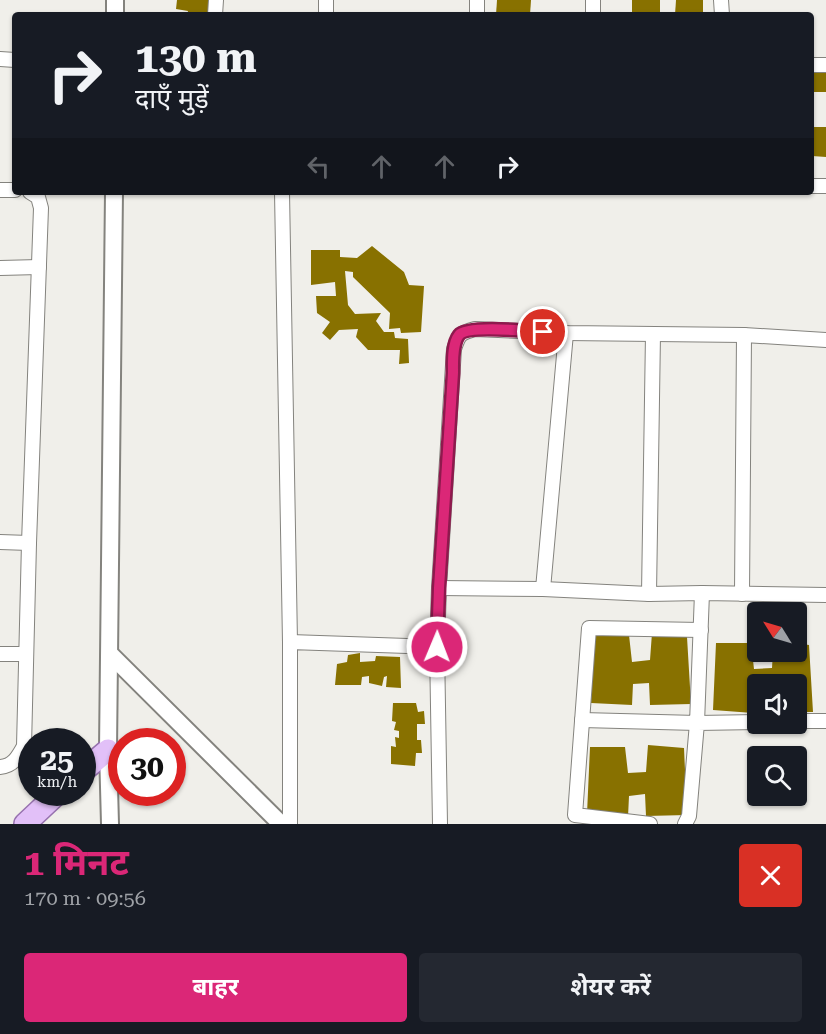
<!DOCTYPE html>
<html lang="hi">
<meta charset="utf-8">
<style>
:root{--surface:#171b24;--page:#242831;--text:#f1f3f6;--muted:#9ea1a6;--accent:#db2777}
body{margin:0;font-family:"Roboto Serif","Noto Sans Devanagari",serif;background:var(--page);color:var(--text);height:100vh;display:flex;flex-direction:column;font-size:22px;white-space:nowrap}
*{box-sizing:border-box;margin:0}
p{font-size:20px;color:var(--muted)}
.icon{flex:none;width:33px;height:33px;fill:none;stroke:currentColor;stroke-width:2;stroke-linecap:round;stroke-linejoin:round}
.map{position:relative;height:824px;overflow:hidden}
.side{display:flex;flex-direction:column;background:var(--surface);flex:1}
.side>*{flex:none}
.hud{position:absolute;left:12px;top:12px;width:802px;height:183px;border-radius:6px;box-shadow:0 2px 4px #0004;background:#171b24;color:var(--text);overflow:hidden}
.needle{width:39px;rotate:307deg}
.buttons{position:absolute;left:747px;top:602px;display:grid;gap:12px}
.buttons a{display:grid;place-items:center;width:60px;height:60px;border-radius:6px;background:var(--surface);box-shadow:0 2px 4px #0004;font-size:30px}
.speed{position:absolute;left:18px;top:728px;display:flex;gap:12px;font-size:30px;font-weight:700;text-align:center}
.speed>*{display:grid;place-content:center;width:78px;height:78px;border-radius:50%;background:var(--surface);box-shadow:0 2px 4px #0004;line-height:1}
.speed small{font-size:15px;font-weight:400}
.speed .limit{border:9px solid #d22;background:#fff;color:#111}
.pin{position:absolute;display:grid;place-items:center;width:51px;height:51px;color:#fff;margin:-26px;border:3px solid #fff;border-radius:50%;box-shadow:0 2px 6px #0007}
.me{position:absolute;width:66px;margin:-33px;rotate:1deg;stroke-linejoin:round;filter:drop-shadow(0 0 4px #0008)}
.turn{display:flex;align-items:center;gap:21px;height:126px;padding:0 24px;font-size:27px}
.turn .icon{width:78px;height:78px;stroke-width:2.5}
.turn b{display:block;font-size:42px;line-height:51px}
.lanes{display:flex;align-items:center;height:57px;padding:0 24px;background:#0003;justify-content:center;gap:30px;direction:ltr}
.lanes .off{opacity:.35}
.round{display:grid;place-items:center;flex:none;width:63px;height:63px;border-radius:6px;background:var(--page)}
.head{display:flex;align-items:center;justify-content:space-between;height:102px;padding:0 24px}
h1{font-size:36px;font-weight:700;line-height:45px;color:var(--accent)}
.action{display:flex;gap:12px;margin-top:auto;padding:12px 24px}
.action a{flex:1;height:69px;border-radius:6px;background:var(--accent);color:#fff;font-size:24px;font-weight:700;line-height:69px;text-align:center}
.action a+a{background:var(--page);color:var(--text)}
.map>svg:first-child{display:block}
.building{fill:#887100}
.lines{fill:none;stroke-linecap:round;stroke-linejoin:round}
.minor-casing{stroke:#84837e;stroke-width:16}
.tertiary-casing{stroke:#84837e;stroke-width:20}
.primary-casing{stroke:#9772af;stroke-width:24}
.minor{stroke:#fff;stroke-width:14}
.tertiary{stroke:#fff;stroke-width:16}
.primary{stroke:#e2c0f8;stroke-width:21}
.route-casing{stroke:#8e194d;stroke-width:15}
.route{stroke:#db2777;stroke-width:10}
</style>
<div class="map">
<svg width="826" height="824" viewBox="0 0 826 824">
<rect width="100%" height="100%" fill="#f0efea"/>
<g class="building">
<path d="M177 0H209V15H187L188 11 176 9Z"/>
<path d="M497 0H531L530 15H496Z"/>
<rect x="632" y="0" width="28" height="15"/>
<path d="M676 0H703V15H675Z"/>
<rect x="812" y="63" width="14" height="29"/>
<path d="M812 127H826V157L812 156Z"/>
<path d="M372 246 404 272 409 285 424 286 421 332 401 333 400 328 389 329 390 313 353 277V272L345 271 348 305 355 314 381 313 376 321 384 332H394L395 338 408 339 409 363 399 364 400 350H368L356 337 358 329 339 330 330 340 322 333 330 322 317 313 316 296H336L335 282 311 285V250H340V257L357 258Z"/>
<path d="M652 633 687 637 691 704 650 705 649 683 633 684 632 705 591 703 594 635H629L632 662 650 660Z"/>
<path d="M716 643H751L754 669 772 668 773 651H796V643L809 645 813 712H796V684H758V692H755L753 713 713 710Z"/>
<path d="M360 653V662L375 661 376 656 400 657 401 688 386 687 387 676 384 677 382 686 369 683V676L362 677 361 685H335L337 664 347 662 348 655Z"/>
<path d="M393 703H416L418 712 424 711 425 724H417V740H421L422 753H416L415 766 391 764V746L396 747 395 737 399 738V731L394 730 396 722 392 721Z"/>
<path d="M648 745 684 748 687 815 646 816 645 794 629 796 628 817 587 814 590 747H625L628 773 646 772Z"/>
</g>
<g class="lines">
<defs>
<g id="minor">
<path d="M326 0V15"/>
<path d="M721 0 722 15"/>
<path d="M215 15 216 0"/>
<path d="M477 15V0"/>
<path d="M593 15V0"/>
<path d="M0 59 15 60"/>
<path d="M812 65H826"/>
<path d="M812 186H826"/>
<path d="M0 190H15"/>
<path d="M282 192 290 642"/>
<path d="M0 268 39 267"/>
<path d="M0 542 29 543"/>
<path d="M439 588 543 589 649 594 702 593 826 595"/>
<path d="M543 589 566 333"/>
<path d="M649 594 653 334"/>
<path d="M742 594 744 335"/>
<path d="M0 654H26"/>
<path d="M582 720 697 723 702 593"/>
<path d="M796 721H826"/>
<path d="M0 767C13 766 18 757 24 746L29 543 41 208 38 197 30 192"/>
<path d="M290 824V642L437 647"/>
<path d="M440 824 437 647 439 588 454 349C459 334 460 333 475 329L566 333 744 335 826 340"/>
<path d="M650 824 575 815 589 628 701 630"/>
<path d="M685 824 689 816 697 723 758 722"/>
</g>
<g id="tertiary">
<path d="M115 15V0"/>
<path d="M110 654 281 824"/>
<path d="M110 824 108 750 114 192"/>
</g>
<g id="primary">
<path d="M82 772 108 750"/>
<path d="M25 824 59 792"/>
</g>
</defs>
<use href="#minor" class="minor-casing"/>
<use href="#tertiary" class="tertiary-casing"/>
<use href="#primary" class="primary-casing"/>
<use href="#minor" class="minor"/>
<use href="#tertiary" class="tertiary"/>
<use href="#primary" class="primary"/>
</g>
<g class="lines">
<defs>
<path id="route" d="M437 647 439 588 453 373C453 362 452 344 459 335 467 325 528 331 543 332"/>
</defs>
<use href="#route" class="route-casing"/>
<use href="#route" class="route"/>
</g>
</svg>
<div class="buttons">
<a><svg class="needle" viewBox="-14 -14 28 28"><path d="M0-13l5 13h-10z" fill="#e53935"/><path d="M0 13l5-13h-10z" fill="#9ea1a6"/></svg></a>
<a><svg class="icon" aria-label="sound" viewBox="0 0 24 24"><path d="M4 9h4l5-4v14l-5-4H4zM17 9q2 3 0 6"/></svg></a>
<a><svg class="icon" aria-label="search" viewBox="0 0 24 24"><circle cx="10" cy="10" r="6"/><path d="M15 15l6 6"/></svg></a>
</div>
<div class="speed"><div>25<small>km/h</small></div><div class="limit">30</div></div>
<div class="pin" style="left:543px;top:332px;background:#d93025"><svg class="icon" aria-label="arrive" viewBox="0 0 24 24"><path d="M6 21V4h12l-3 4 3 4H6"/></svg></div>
<svg class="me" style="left:437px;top:647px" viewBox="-20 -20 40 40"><circle r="17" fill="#db2777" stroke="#fff" stroke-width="3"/><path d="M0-11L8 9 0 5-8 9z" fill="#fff"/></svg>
<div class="hud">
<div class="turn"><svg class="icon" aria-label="right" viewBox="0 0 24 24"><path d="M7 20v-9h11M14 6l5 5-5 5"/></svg><div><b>130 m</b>दाएँ मुड़ें</div></div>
<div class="lanes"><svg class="icon off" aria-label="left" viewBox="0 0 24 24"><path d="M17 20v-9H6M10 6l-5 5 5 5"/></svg><svg class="icon off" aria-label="ahead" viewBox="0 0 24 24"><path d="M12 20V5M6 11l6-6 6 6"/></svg><svg class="icon off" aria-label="ahead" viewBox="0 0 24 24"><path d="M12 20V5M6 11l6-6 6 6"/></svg><svg class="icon" aria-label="right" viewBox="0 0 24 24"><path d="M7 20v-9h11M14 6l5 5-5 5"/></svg></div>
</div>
</div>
<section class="side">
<div class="head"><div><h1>1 मिनट</h1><p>170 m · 09:56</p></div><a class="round" style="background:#d93025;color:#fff"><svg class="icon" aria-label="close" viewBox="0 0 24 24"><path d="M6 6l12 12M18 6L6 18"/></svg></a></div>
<div class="action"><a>बाहर</a><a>शेयर करें</a></div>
</section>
